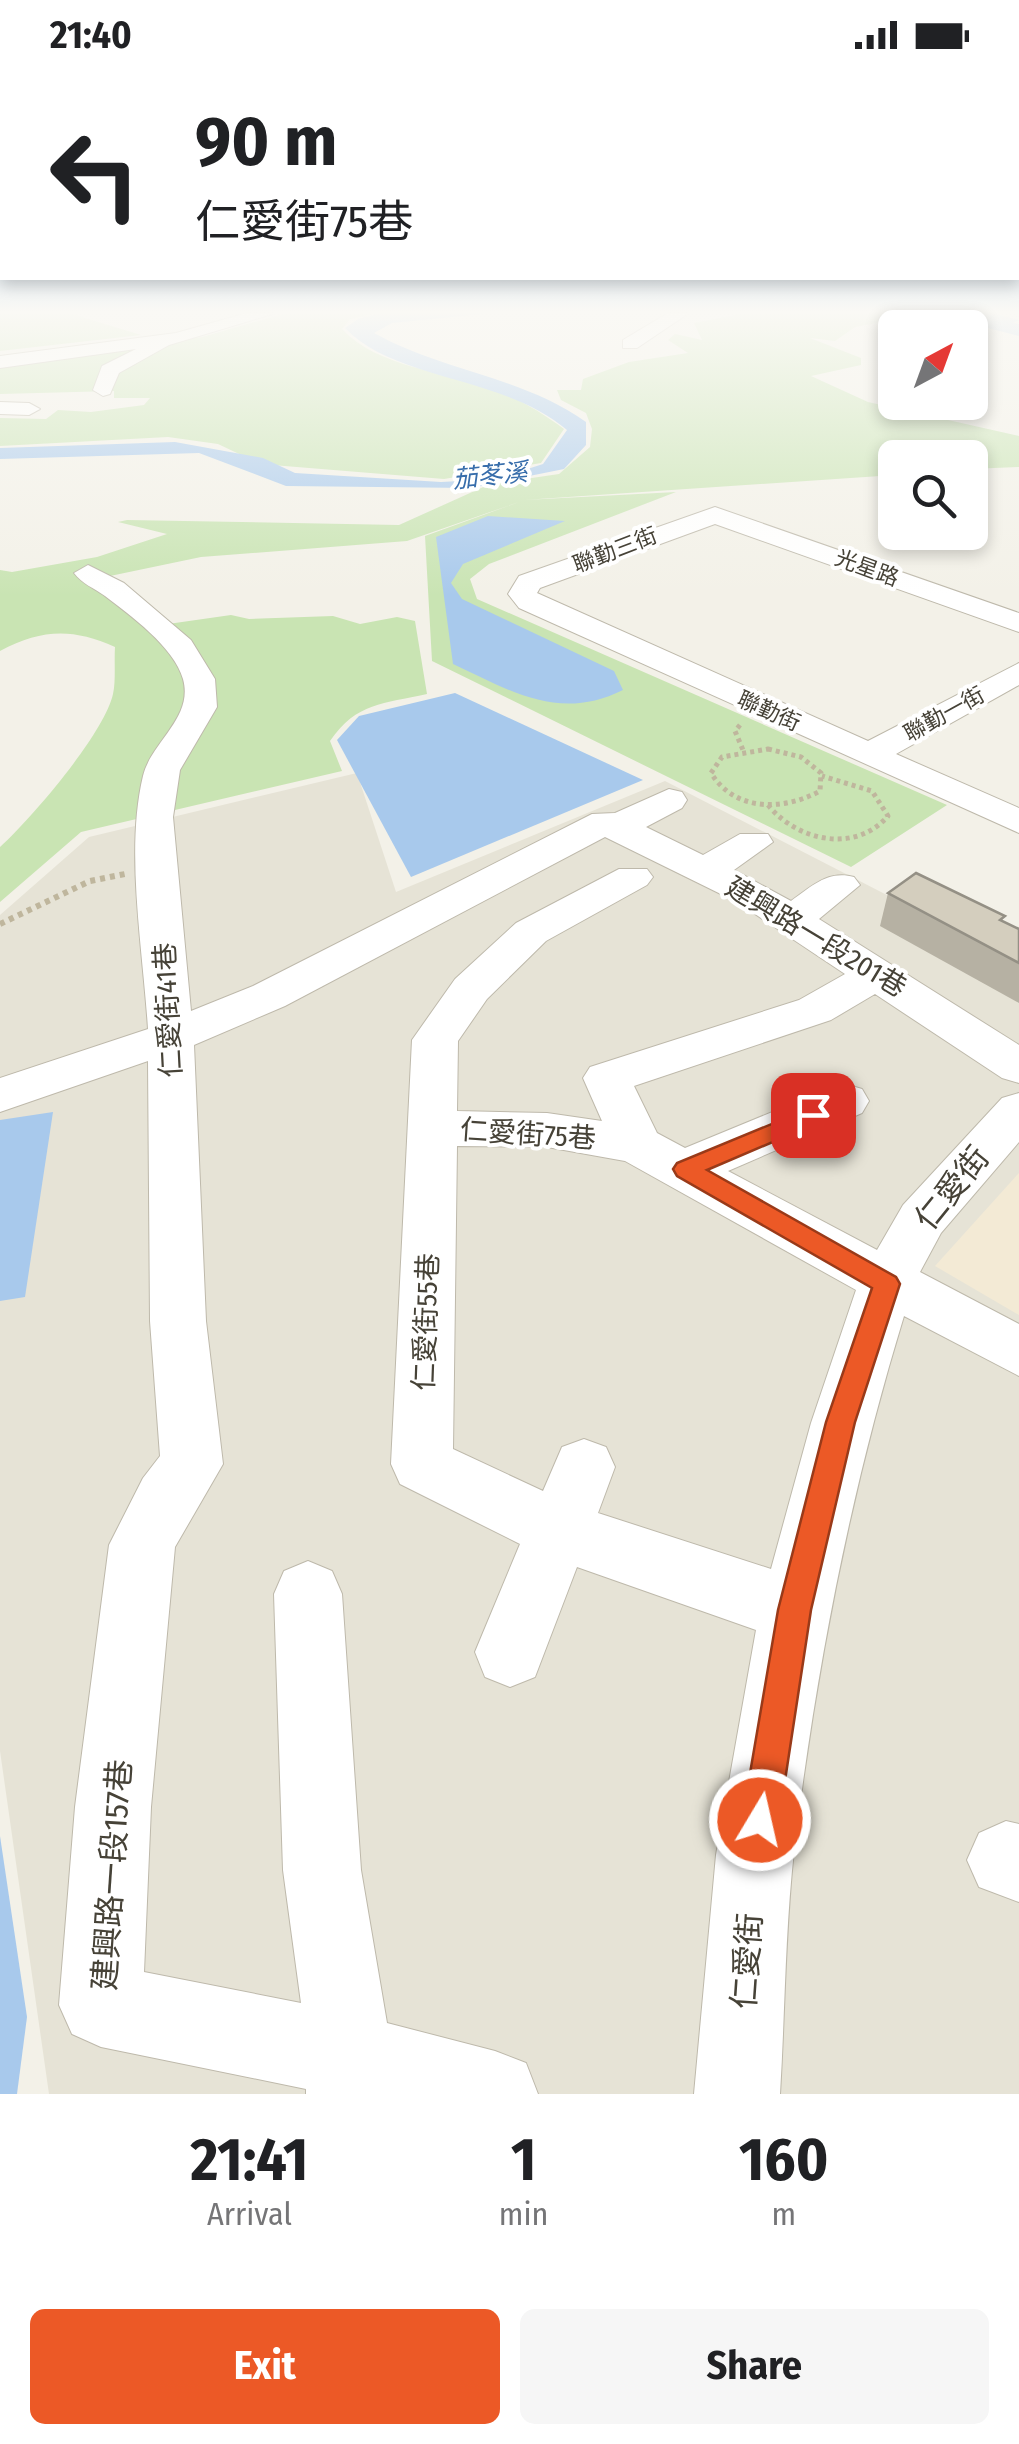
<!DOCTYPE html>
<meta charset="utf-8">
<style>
:root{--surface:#fff;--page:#f6f6f6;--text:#202124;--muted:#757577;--accent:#ec5926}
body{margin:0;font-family:"Fira Sans Condensed","Noto Sans TC",sans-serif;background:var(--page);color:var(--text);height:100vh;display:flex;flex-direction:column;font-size:38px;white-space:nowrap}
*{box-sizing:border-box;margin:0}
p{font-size:32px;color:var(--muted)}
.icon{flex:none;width:55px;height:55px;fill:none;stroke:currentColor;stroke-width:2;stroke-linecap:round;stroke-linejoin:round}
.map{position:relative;height:2024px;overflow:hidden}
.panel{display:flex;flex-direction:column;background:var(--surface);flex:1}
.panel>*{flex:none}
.top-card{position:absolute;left:0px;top:0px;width:1020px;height:210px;box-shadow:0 5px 15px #0003;background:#fff;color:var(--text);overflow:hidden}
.needle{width:65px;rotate:41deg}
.tools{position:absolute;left:878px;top:240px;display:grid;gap:20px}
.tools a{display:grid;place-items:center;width:110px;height:110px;border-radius:15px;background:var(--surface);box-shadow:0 5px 15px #0003;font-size:50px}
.pin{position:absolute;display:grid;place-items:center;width:85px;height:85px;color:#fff;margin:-42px;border-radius:20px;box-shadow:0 5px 15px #0006}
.me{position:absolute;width:110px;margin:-55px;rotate:9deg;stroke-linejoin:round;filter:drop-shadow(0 0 8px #0008)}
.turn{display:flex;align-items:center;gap:35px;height:210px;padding:0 30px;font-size:45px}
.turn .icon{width:130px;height:130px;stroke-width:2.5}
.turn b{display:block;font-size:70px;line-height:85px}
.eta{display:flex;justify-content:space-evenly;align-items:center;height:170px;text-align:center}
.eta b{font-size:60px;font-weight:700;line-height:70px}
.cta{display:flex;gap:20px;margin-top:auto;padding:20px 30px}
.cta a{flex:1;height:115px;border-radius:15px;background:var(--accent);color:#fff;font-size:40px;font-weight:700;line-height:115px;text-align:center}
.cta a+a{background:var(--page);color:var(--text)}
.status{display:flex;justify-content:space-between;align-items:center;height:70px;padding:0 50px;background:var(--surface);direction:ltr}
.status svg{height:28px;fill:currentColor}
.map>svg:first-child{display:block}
.residential{fill:#e6e3d6}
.commercial{fill:#f3ead5}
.green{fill:#c9e4b3}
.water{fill:#a8c9ec}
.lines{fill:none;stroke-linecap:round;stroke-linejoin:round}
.minor-casing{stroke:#beb9ab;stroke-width:2}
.path-far1{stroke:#bfb69d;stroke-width:5;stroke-dasharray:4 4;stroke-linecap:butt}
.path{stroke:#bfb69d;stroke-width:6;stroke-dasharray:5 5;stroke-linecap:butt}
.minor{fill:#fff;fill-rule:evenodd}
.wall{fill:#b6b1a3}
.building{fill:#d4cebe;stroke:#949085;stroke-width:2.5}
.route{fill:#ec5926;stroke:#993a19;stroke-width:2.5}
.labels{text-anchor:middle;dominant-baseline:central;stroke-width:8;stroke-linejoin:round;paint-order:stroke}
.far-street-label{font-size:22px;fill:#464237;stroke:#fff}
.far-water-label{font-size:25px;font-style:italic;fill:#376dab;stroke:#fff}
.street-label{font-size:28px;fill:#464237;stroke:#fff}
.near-street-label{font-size:32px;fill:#464237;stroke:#fff}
</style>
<div class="status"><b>21:40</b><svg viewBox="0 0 49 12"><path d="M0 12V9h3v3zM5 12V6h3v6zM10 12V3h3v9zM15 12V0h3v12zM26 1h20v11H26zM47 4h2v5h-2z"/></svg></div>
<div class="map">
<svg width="1019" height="2024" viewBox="0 0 1019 2024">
<rect width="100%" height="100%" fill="#f3f1e8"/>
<path class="residential" d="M357 703 396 822 665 711 1019 893V2024H49L0 1681V845L89 767Z"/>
<path class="commercial" d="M1019 1103V1245L935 1196Z"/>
<g class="green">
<path d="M0 243H69L141 265 0 281Z"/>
<path d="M286 243H377L350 249 342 259C379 298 441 300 490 318 518 328 541 342 564 359L541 393 444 409 260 394 218 374 168 367 0 376V348L46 349 58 340 91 342 144 335 150 328H114V321L0 324V295L202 267Z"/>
<path d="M745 243H927L855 257 835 271 810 268 861 288V295L811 306 868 332 1019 366V397L970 399V388H895V405L524 430 676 422 489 494 470 509 477 529 947 735 851 797 432 591 425 466 519 432 407 471 201 487 110 506 168 554 231 545 249 549 333 546 360 554 397 547 415 551 427 624C383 634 357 632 330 671L342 701 81 762 0 832V777C31 749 104 664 113 624 116 610 114 592 115 577 72 558 42 559 0 581V500L12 502 97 487 167 464 118 452 127 450 399 455 490 414 559 404 590 377 592 359 586 343 561 330 557 320H581L583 309 629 292 688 283 668 270 675 264 702 270 694 253Z"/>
</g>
<g class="water">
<path d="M382 243H493L392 253 374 263C442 301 521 306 586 352V375L564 399 470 418 286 416 199 383 0 389V378L175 372 263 388 295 403 441 412 496 409 543 394 567 360C502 305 395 311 345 258L358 249Z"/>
<path d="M930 243H992L1019 250 1013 253 1019 254V266Z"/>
<path d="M488 446 565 451 463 494 451 513 462 529 614 601 623 620C559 652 511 621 453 594L436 467Z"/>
<path d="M455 623 643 710 411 807 337 670 359 646Z"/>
<path d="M53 1042 25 1227 0 1231V1050Z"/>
<path d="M0 1766 27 1947 17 2024H0Z"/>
</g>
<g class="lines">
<defs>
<g id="minor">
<path d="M247 243H276L169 275 119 303 110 324 103 326 93 320 102 296 136 279 0 298V286L176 263Z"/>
<path d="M668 243H689L637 278H623V270Z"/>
<path d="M0 332 29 333 40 339 29 345 0 344Z"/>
<path d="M715 437 1019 543V562L715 454 540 518 537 523 868 671 1019 593V615L896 684 1019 738V763L519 538 508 524 519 506Z"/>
<path d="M88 495 124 513 191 570 215 609 217 637 180 700 173 747 191 941 253 916 592 744 615 743 669 719 682 722 687 730 682 738 646 757 703 785 740 764H768L773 772 734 800 791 831C812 816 828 800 854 807L860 815 819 849 1019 975V1013L1002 1008 875 924 831 950 634 1016 657 1063 685 1078 828 1019 845 1014 862 1019 869 1031 862 1043 728 1101 877 1180 903 1135 1002 1028 1019 1023V1072L941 1163 920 1202 1019 1254V1306L904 1246C850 1422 816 1599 794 1781 785 1861 785 1944 780 2024H694L716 1785 756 1560 577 1497 535 1607 510 1617 485 1607 475 1582 520 1474 400 1414 391 1394 412 970 455 909 516 853 619 799H647L653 807 647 815 546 871 487 929 458 971 457 1041 547 1043 602 1051 583 1008 590 997 799 930 845 904 737 832 605 767 285 936 194 975 206 1251 223 1394 175 1477 151 1737 144 1902 301 1933 283 1800 274 1524 284 1501 308 1491 332 1501 342 1524 361 1800 387 1953 495 1981 526 1993 538 2024H306V2019L101 1977 72 1964 59 1935 75 1737 109 1475 143 1408 160 1386 150 1251 148 991 0 1042V1008L148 959C143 880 125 781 143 706 151 672 194 648 183 609 174 577 130 545 105 526 94 518 82 514 74 503ZM457 1076 547 1077 625 1091 856 1220 811 1353 771 1499 598 1443 615 1397 606 1377 584 1369 562 1377 543 1421 453 1379Z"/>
<path d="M1006 1751 1019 1754V1832L979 1817 967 1790 979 1763Z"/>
</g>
</defs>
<use href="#minor" class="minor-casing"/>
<g class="path-far1">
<path d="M740 655 735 661 743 680"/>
<path d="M768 679 801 687 821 703 820 721C783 741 735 742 711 703L722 687Z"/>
<path d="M768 735C797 771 855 784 888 746L872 721 822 706"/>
</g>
<path class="path" d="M0 854 90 811 125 804"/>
<use href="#minor" class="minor"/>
</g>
<path class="wall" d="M888 823 1019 859V933L880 856Z"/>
<path class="building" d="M916 803 1005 846 1000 850 1019 859V893L888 823Z"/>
<linearGradient id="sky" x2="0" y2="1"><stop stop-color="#8ebcea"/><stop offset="0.46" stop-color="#faf9f5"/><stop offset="1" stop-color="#faf9f5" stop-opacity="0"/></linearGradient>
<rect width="1019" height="526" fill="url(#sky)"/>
<path class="route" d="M813 1037 822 1039V1051L707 1100 896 1207 900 1214 855 1352 811 1540 779 1750 773 1763 760 1768 748 1763 742 1750 778 1540 826 1352 872 1218 677 1106 673 1099 677 1093Z"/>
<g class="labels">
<g class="far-street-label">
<text transform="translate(615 480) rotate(-21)">聯勤三街</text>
<text transform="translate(867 498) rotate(20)">光星路</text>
<text transform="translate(769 641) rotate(24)">聯勤街</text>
<text transform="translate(944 644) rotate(-29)">聯勤一街</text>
</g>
<g class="far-water-label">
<text transform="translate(490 406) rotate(-6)">茄苳溪</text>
</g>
<g class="street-label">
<text transform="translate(816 867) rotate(31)">建興路一段201巷</text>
<text transform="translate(168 940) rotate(-93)">仁愛街41巷</text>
<text transform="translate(528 1064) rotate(4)">仁愛街75巷</text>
<text transform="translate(426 1252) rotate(-88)">仁愛街55巷</text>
</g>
<g class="near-street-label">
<text transform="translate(952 1118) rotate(-51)">仁愛街</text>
<text transform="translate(112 1805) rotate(-86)">建興路一段157巷</text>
<text transform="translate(747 1891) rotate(-86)">仁愛街</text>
</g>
</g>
</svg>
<div class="tools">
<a><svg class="needle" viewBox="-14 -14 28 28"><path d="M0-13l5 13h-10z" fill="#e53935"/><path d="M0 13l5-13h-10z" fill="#757577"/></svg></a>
<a><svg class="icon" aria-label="search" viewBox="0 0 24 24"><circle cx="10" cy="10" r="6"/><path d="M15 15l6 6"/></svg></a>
</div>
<div class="pin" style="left:813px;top:1045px;background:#d93025"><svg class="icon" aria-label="arrive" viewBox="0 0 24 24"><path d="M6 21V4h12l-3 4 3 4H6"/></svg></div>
<svg class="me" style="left:760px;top:1750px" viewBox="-20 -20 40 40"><circle r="17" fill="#ec5926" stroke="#fff" stroke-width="3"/><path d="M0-11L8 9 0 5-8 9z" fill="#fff"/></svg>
<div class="top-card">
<div class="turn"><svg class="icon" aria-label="left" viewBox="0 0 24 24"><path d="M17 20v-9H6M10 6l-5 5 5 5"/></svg><div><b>90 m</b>仁愛街75巷</div></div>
</div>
</div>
<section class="panel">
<div class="eta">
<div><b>21:41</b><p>Arrival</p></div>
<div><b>1</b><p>min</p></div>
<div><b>160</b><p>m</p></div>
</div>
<div class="cta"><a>Exit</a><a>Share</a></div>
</section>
